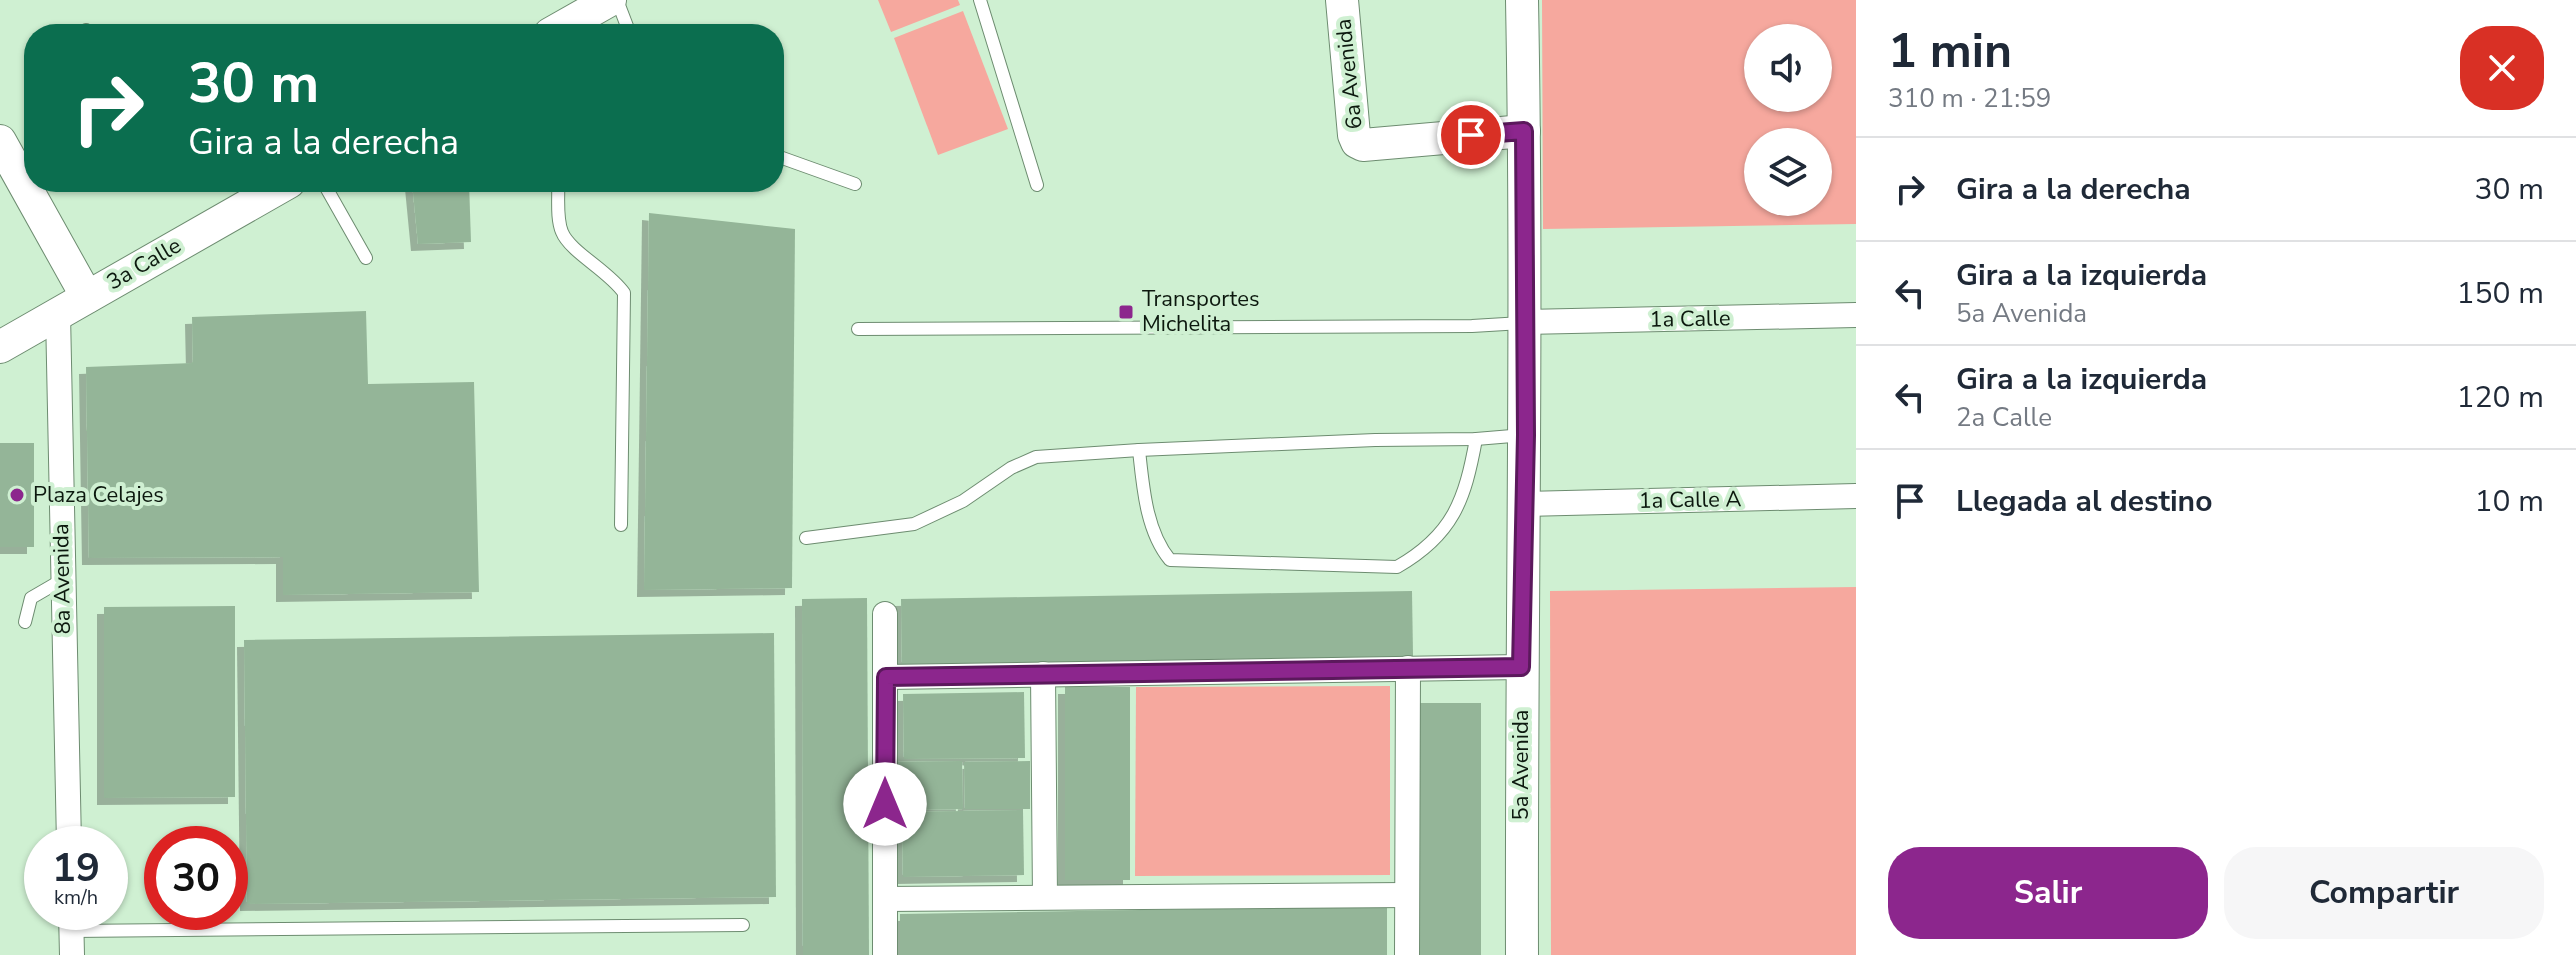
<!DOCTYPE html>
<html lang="es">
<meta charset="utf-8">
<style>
:root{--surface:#fff;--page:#f6f6f7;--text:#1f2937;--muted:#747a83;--line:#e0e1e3;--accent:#8c268d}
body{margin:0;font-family:"Nunito Sans",sans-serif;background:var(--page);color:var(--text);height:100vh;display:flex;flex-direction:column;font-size:30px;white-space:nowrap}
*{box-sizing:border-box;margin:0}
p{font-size:26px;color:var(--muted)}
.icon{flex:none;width:44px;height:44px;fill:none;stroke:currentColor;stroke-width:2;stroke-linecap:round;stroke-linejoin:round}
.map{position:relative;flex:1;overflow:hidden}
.drawer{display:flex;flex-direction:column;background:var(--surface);width:720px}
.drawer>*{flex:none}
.banner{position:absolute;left:24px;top:24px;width:760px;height:168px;border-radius:32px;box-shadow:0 2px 6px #0004;background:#0b6e4f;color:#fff;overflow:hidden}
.tools{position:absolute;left:1744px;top:24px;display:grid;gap:16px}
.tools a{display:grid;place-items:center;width:88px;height:88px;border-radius:50%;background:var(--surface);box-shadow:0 2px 6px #0004;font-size:40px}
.speed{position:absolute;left:24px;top:826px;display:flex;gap:16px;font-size:40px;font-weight:700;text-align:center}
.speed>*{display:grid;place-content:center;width:104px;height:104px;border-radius:50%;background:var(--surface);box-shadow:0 2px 6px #0004;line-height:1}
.speed small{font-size:20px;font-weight:400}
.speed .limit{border:12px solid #d22;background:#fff;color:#111}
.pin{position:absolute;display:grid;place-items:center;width:68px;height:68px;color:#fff;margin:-34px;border:4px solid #fff;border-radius:50%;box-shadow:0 2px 8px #0007}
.me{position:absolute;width:88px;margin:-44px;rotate:0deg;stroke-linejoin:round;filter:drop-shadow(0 0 6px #0008)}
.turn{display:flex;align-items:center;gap:28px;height:168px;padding:0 32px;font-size:36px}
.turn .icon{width:104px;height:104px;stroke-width:2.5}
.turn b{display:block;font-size:56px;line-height:68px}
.round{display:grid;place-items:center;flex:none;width:84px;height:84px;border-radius:32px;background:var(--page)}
.overview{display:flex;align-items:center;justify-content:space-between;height:136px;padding:0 32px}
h1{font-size:48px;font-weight:700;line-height:60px}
.button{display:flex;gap:16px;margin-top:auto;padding:16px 32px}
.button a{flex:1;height:92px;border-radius:32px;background:var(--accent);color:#fff;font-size:32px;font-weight:700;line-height:92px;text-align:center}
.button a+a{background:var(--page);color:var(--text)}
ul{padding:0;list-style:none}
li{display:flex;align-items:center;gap:24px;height:104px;padding:0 32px;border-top:2px solid var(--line)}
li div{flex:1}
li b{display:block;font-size:30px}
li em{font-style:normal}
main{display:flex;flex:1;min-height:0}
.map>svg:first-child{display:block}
.green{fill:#f6a89e;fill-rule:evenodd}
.building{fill:#94b598;filter:url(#shadow)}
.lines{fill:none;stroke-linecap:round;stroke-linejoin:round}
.lane-casing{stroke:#6d8c70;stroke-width:14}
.street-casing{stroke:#6d8c70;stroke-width:26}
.secondary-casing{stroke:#6d8c70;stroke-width:34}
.lane{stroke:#fff;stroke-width:12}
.street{stroke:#fff;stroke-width:24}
.secondary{stroke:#fff;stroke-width:32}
.route-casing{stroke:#5b195c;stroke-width:20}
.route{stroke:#8c268d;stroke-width:14}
.poi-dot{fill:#8c268d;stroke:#cff0d2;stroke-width:3}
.labels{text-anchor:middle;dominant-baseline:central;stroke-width:8;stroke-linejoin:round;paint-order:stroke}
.street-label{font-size:22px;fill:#0c180e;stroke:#cff0d2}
.poi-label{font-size:22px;fill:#0c180e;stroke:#cff0d2;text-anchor:start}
</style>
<main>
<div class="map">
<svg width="1856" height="955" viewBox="0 0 1856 955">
<defs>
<filter id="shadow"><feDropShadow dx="-7" dy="7" stdDeviation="0" flood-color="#0004"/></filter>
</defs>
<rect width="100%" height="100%" fill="#cff0d2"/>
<g class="green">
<path d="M878 0H958L960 5 891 32Z"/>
<path d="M1542 0H1856V224L1543 229ZM1818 38V98H1758V38ZM1758 142H1818V202H1758Z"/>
<path d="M963 11 1008 129 938 155 894 38Z"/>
<path d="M1856 587V955H1551L1550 591Z"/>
<path d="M1390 686V875L1135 876 1136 687Z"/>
</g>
<g class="building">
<path d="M412 182H469L471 242 418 244Z"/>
<path d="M649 213 795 229 792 588 644 590Z"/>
<path d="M366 311 368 384 474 382 479 592 283 595V557L89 558 86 367 193 363 192 317Z"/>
<rect x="0" y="443" width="34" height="104"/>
<path d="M1412 591 1413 656 902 664 901 599Z"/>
<path d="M867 598 869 955H803L802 599Z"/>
<path d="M235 606V797L104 798V607Z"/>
<path d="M774 633 776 897 247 904 244 640Z"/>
<rect x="1065" y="687" width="65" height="193"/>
<path d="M1024 692 1025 758 904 759 903 694Z"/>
<rect x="1415" y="703" width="66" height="252"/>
<path d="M962 761 963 809 897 810V762Z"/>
<path d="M1030 761V809H965L964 762Z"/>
<path d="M1023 810 1024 875 903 877 902 812Z"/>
<path d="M1387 906V955H900V914Z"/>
</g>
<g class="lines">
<defs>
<g id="lane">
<path d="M617 0 630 34"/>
<path d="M980 0 1037 185"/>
<path d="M86 30 88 34"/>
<path d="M774 155 855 184"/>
<path d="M323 182 366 258"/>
<path d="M558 182C559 197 556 218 562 232 570 252 609 271 624 293L621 525"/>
<path d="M858 329 1472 326 1522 323"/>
<path d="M1139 450C1143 487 1146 531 1170 560L1397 567C1453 535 1465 500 1476 439"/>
<path d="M806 538 914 524 963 501 1011 468 1036 457 1139 450 1375 440 1476 439 1524 435"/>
<path d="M25 622 31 598 62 580"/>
<path d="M71 931 743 925"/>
</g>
<g id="street">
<path d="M58 314 69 844"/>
<path d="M1525 322 1856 315"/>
<path d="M1525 504 1856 496"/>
<path d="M885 614V955"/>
<path d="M1043 674 1045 897"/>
<path d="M886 677 1521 667"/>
<path d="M885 899 1407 895"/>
<path d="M71 912 72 955"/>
<path d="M1407 955 1408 668"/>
</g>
<g id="secondary">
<path d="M1342 0 1354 135 1357 142 1363 145 1524 131"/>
<path d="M1522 0C1528 318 1521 637 1522 955"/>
<path d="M550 34 610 0"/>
<path d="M0 141 87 297"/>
<path d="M0 347 289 182"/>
</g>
</defs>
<use href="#lane" class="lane-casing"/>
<use href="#street" class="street-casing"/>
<use href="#secondary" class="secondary-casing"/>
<use href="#lane" class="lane"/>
<use href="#street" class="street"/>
<use href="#secondary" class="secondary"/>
</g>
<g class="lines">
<defs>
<path id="route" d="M885 804 886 677 1521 667 1526 435 1524 131 1471 135"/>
</defs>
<use href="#route" class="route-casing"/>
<use href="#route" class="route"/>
</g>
<g class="poi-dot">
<rect x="1118" y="304" width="16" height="16" rx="4"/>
<circle cx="17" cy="495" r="8"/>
</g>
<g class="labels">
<g class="street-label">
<text transform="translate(1349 74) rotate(-96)">6a Avenida</text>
<text transform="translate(144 264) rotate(-30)">3a Calle</text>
<text transform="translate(1690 319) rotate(-1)">1a Calle</text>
<text transform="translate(1690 500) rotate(-1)">1a Calle A</text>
<text transform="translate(62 579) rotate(-91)">8a Avenida</text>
<text transform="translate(1521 765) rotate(-90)">5a Avenida</text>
</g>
<g class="poi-label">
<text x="1142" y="299">Transportes<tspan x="1142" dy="25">Michelita</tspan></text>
<text x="33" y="495">Plaza Celajes</text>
</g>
</g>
</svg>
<div class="tools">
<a><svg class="icon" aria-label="sound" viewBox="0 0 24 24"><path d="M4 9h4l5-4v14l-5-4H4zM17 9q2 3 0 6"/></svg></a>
<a><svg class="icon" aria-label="layers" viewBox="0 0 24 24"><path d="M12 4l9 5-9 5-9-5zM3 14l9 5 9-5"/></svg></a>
</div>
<div class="speed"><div>19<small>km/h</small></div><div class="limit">30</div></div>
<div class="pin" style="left:1471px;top:135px;background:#d93025"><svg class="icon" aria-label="arrive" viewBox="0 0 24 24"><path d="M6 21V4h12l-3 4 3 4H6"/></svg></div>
<svg class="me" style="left:885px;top:804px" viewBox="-20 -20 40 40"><circle r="19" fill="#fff"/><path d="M0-13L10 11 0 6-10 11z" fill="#8c268d"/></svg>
<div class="banner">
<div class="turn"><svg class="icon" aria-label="right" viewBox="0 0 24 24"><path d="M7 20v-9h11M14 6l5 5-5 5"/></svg><div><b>30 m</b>Gira a la derecha</div></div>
</div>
</div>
<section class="drawer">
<div class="overview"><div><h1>1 min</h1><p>310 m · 21:59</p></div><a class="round" style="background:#d93025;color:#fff"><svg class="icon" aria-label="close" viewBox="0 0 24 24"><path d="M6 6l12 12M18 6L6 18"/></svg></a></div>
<ul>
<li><svg class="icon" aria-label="right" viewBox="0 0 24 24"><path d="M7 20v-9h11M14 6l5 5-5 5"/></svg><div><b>Gira a la derecha</b></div><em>30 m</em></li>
<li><svg class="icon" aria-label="left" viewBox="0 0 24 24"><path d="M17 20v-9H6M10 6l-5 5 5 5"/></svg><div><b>Gira a la izquierda</b><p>5a Avenida</p></div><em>150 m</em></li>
<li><svg class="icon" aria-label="left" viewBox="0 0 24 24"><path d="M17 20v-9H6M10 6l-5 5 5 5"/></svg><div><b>Gira a la izquierda</b><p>2a Calle</p></div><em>120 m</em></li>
<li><svg class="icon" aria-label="arrive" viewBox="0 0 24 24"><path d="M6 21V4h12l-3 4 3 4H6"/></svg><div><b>Llegada al destino</b></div><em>10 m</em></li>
</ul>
<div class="button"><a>Salir</a><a>Compartir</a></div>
</section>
</main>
